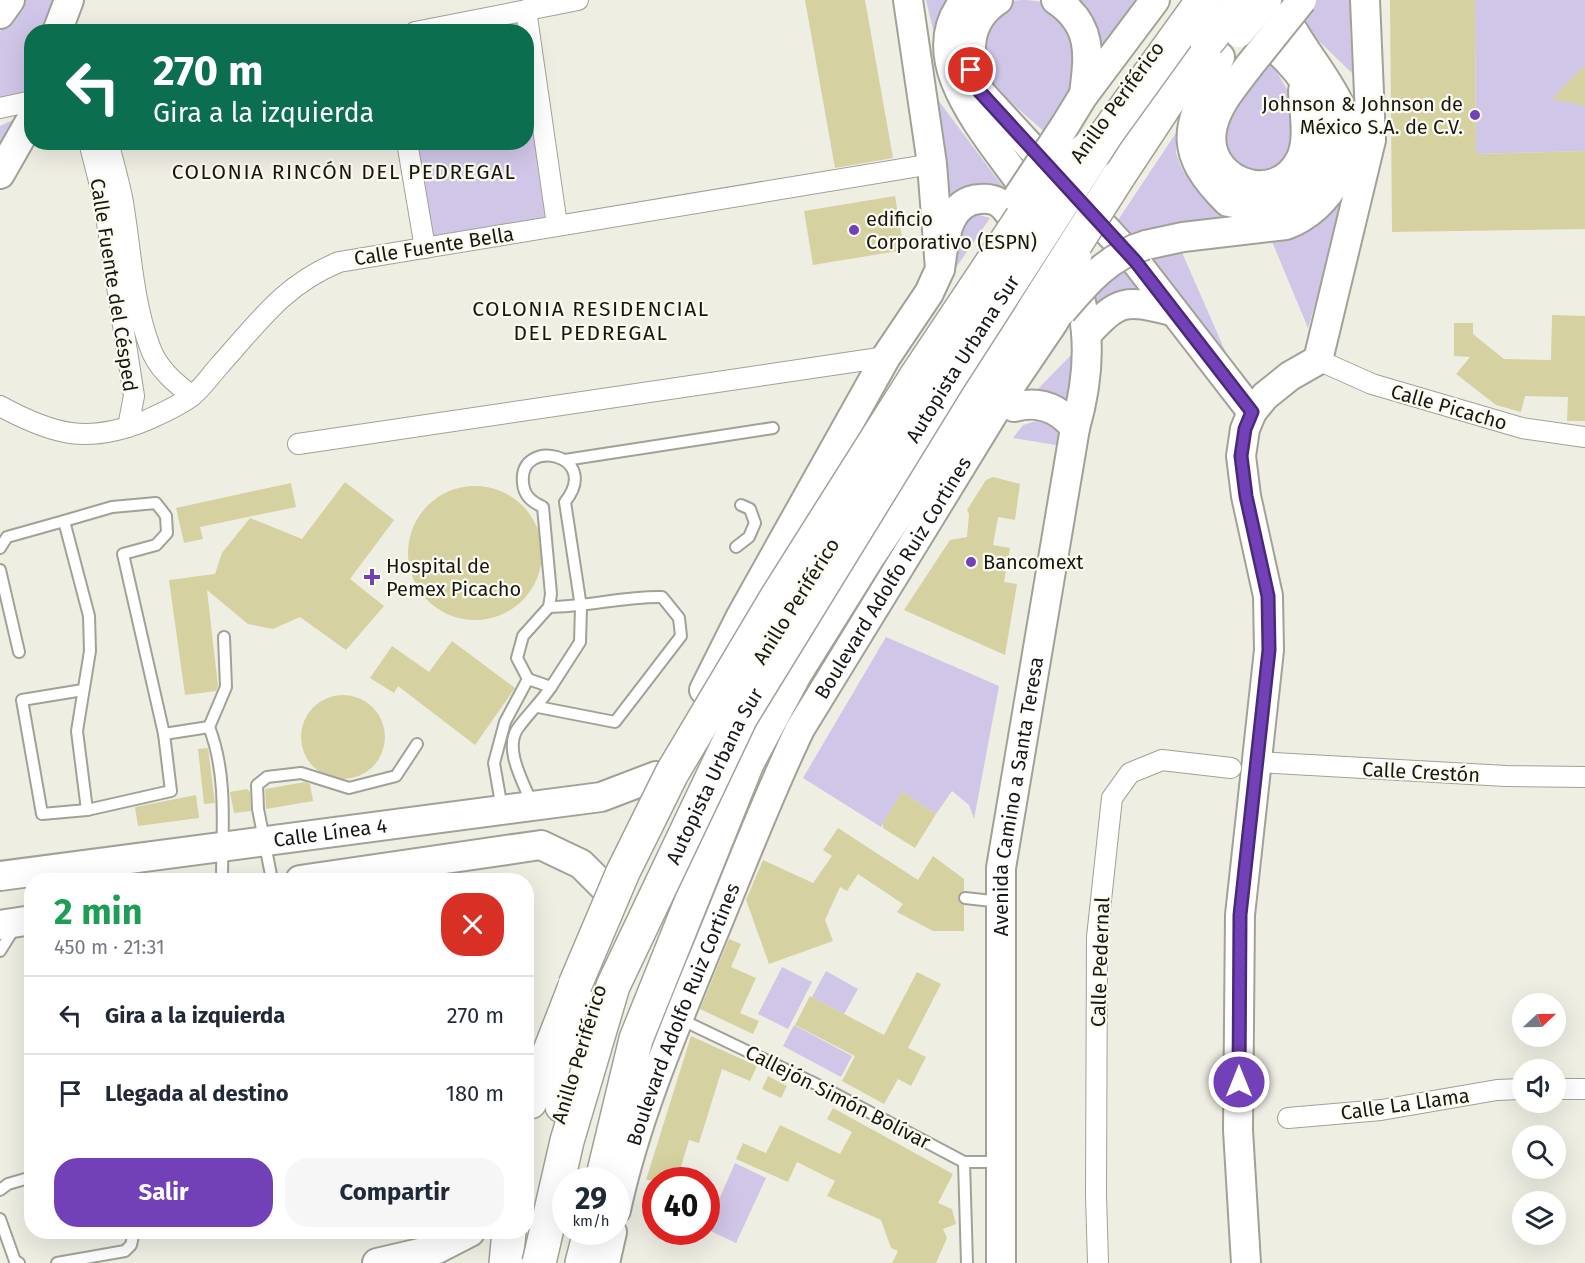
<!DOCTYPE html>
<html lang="es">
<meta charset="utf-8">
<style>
:root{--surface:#fff;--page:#f6f6f7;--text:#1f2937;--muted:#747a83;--line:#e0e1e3;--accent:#7240b7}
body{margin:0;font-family:"Fira Sans",sans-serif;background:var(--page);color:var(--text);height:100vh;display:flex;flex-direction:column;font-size:22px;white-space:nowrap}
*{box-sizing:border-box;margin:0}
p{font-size:20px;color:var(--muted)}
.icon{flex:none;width:33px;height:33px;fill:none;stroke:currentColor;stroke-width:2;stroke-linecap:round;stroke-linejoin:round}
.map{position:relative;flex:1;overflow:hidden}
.drawer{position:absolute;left:24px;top:873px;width:510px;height:366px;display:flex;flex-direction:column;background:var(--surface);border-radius:24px;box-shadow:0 6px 24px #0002}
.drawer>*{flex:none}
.top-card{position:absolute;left:24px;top:24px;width:510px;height:126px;border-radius:24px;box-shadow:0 6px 24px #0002;background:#0b6e4f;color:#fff;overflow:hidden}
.needle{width:39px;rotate:68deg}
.controls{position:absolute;left:1512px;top:993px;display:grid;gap:12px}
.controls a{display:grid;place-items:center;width:54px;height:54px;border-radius:50%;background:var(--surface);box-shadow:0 6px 24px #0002;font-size:30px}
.speed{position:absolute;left:552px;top:1167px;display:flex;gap:12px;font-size:30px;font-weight:700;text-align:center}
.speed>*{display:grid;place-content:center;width:78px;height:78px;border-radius:50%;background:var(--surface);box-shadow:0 6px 24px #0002;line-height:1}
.speed small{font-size:15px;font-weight:400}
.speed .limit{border:9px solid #d22;background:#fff;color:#111}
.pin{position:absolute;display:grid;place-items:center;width:51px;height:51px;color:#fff;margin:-26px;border:3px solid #fff;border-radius:50%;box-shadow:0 2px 6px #0007}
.me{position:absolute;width:66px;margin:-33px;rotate:0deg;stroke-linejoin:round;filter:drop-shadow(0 0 4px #0008)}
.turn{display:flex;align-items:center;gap:21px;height:126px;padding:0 30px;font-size:27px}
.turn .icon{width:78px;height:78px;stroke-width:2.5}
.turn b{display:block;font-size:42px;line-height:51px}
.round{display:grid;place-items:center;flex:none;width:63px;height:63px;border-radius:24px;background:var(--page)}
.head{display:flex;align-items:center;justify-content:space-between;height:102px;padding:0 30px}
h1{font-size:36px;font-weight:700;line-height:45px;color:#1e9e55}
.button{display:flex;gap:12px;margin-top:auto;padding:12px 30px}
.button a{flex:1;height:69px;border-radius:24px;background:var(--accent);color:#fff;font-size:24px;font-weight:700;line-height:69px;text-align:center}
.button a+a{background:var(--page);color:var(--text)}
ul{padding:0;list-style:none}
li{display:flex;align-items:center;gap:18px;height:78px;padding:0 30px;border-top:2px solid var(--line)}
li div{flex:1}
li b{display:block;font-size:22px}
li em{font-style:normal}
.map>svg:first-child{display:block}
.green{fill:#d0c6e7}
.building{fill:#d6d1a0}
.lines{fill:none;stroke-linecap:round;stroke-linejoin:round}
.lane-casing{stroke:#a2a197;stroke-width:14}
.street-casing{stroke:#a2a197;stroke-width:22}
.secondary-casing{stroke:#a2a197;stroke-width:32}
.highway-casing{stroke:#a2a197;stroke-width:36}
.lane{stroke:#fff;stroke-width:10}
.street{stroke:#fff;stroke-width:20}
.secondary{stroke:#fff;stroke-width:28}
.highway{stroke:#fff;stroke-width:33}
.secondary-bridge-casing{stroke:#a2a197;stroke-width:32;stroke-linecap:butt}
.highway-bridge-casing{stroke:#a2a197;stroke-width:36;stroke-linecap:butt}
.secondary-bridge{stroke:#fff;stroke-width:28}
.highway-bridge{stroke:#fff;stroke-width:33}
.route-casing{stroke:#4a2a77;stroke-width:15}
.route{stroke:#7240b7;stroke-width:10}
.poi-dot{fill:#7240b7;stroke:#fcfbf0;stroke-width:2}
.labels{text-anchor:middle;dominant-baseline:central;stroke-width:4.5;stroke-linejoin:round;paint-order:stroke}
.street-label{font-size:20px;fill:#181714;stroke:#fcfbf0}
.poi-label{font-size:20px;fill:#181714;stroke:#fcfbf0;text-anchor:start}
.neighbourhood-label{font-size:21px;letter-spacing:1.5px;fill:#181714;stroke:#fcfbf0}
</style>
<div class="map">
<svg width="1585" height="1263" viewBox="0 0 1585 1263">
<rect width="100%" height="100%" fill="#efeee3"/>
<g class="green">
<path d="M20 0H65L52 31 32 32 31 92 0 102V32Z"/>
<path d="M926 0H949L937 24 936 42Z"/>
<path d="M1020 0C1072 0 1071 26 1081 68L1046 133 987 82 978 37 1009 2Z"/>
<path d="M1075 0H1143L1104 53 1097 29Z"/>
<path d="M1311 0H1353L1350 27 1353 74 1296 19Z"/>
<path d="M1475 0H1585V151L1476 154Z"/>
<path d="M520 19 522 32H448Z"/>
<path d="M1268 57 1295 103 1299 134 1273 177 1226 162 1222 125Z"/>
<path d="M527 61 550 221 431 242 414 143 526 142Z"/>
<path d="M938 100 1010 196C987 184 972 184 949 195Z"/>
<path d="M28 113 0 163V126Z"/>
<path d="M1176 133V153L1182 169 1204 198 1221 210 1251 217 1131 237 1118 220Z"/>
<path d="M1350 185 1308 328 1271 239Z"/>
<path d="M970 215H980L990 218 953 272 957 230Z"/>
<path d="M1180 248 1237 378 1145 256Z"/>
<path d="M1127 265 1148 291 1097 311 1089 291Z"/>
<path d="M1073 353 1078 356 1069 409 1033 394Z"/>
<path d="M1043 419 1060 432 1062 446 1013 438 1023 425Z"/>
<path d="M886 637 999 686 974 819 969 805 952 791 936 814 902 792 881 827 803 778Z"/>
<path d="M782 967 812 982 788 1029 758 1014Z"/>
<path d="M826 971 858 989 844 1014 812 997Z"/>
<path d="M794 1025 852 1056 841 1077 783 1046Z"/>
<path d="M735 1163 766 1178 736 1243 706 1229Z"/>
</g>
<g class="building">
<path d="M805 0H865L893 158 835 168Z"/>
<path d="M1390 0H1475L1476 154 1585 151V229L1392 232Z"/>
<path d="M1585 65V106L1552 99Z"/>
<path d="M895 196 904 250 813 265 804 211Z"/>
<path d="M1552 315 1585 316V421H1567L1568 397 1525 396 1521 412 1496 405 1456 374 1470 357 1454 356V323H1473V334L1504 359 1551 360Z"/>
<path d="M993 477 1020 484 1015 520 998 517 993 545 1010 548 1004 582 1017 584 1005 655 904 610 950 540 967 537 969 514 967 510 986 480Z"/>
<path d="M345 482 394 520 350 579 384 606 346 650 300 617 273 629 248 624 207 590 218 686 216 691 185 695 169 580 215 574 222 553 250 518 302 539Z"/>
<path d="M291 483 296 507 200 527 203 539 184 543 176 508Z"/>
<circle cx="475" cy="553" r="67"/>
<path d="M452 641 515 688 475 745 398 686 394 693 370 678 392 646 429 672Z"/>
<circle cx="343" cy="737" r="42"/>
<path d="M208 748 215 803 204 804 198 749Z"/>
<path d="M305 782 310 784 313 801 266 809 265 789Z"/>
<path d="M247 789 250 792 251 811 234 813 230 792Z"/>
<path d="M902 792 936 814 915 848 883 828V823Z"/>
<path d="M196 795 199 818 138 826 135 807Z"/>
<path d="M838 828 918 880 933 856 964 879V891L958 898 964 905V931H933L897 912 903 904 858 874 847 891 840 887 825 920 833 941 769 964 746 900 763 860 813 883 832 856 823 850Z"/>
<path d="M729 939 741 944 731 967 756 978 740 1013 759 1021 753 1034 700 1009Z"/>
<path d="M917 972 941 984 908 1048 926 1057 911 1086 898 1079 884 1104 842 1081 855 1056 795 1025 810 996 884 1035Z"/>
<path d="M691 1036 757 1066 750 1081 722 1069 699 1143 689 1140 677 1180H646Z"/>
<path d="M768 1076 787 1086 781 1098 762 1089Z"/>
<path d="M833 1108 953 1174 938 1203 952 1209 956 1224 943 1229 947 1238 936 1263H892L898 1251 891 1248 881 1220 827 1196 835 1181 797 1162 788 1182 736 1159 743 1143 766 1153 780 1125 840 1154 852 1132 827 1119Z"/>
</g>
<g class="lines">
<defs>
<g id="lane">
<path d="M565 460 773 428"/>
<path d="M64 521 112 507 156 503 166 516 167 533 156 545 123 554 164 734 209 727C228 775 222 830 222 880"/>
<path d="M736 547 749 537 755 523 750 509 741 505"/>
<path d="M0 548 7 537 64 521 89 616 90 651 77 731 87 810 171 791 164 734"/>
<path d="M0 570 19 652"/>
<path d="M528 679 517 658 523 636 549 607 551 594 543 507C532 502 524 496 523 483 518 436 603 454 565 502L581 607 580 642 551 687"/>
<path d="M83 690 22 700 42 814 87 810"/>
<path d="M538 707 615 722 681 636 679 618 662 597C624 596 588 607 549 607"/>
<path d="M209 727 226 687 224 637"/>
<path d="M502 809 494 763 505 722 528 679 551 687C541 702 528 714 518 728 503 749 524 783 532 804"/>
<path d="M272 880 258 809 257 785 267 777 301 773 349 788 396 776 417 744"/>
<path d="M965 898 1001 902"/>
<path d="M0 951 15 927"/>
<path d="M680 1019 820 1086 964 1162H1000"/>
<path d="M964 1162 967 1263"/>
<path d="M0 1190 8 1184 32 1177"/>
<path d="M0 1219 15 1261 19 1263"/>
<path d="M57 1263 125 1251 131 1245 134 1232"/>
</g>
<g id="street">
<path d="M526 10 557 225"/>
<path d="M415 32 578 0"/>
<path d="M0 108 32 101"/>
<path d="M89 142 103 197 134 396 128 427"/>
<path d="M108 142C113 160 118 179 122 197 131 246 132 300 150 347 157 368 175 383 192 396"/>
<path d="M407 142 425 248"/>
<path d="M1318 360 1372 384 1522 428 1585 437"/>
<path d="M0 406C55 436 89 444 147 420 162 413 179 406 192 396 202 388 211 375 219 366 258 323 283 285 339 262L932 164"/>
<path d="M298 444 886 357"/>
<path d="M1257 762 1506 776 1585 777"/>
<path d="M1556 1089H1585"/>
<path d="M1288 1118 1381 1110 1497 1090 1522 1089"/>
<path d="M1098 1263 1096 1195 1097 937 1112 798 1130 773 1162 760 1231 768"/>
</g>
<g id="secondary">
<path d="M965 0C910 66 1004 150 1036 206"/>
<path d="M998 0C964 22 967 58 980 92L1136 262 1252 412"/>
<path d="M1056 0C1093 25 1089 55 1084 94"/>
<path d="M0 14 10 0"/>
<path d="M57 32 69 0"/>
<path d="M1220 57C1192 122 1170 145 1228 202 1242 204 1256 207 1270 205 1320 196 1337 143 1316 101 1302 71 1275 45 1248 27"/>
<path d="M1249 66C1235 85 1219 102 1213 125 1199 179 1274 210 1300 160 1310 141 1304 112 1303 91"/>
<path d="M1064 127 1083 96 1155 0"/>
<path d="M0 174 32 118"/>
<path d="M1146 245 1183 237 1286 225C1329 209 1362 156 1342 110 1330 82 1309 58 1294 32"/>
<path d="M940 269C944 243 946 201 980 199 988 198 997 200 1002 205 1013 215 1020 232 1028 244"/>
<path d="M1087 334C1120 298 1126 300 1172 311"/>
<path d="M1014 407C1039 400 1059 408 1075 428"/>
<path d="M704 690 741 616 886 357 929 293 940 269 932 164 908 0"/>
<path id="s1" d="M0 876 601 797 656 776"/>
<path d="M300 880 541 845 581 864 604 887"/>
<path d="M0 925 32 920"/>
<path id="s2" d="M616 1210C636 1117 675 1027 711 939 740 869 767 798 800 729L1009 388 1051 326"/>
<path d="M377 1263 437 1249 470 1232"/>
<path d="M605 1263 612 1232"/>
<path id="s3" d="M1001 1263V868L1075 428C1090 376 1093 323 1071 273"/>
<path d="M1246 1263 1238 1130 1240 915 1269 650 1268 596 1246 496 1241 456 1245 429 1252 412 1265 396 1290 376 1318 360 1371 140 1365 0"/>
</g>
<g id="highway">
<path d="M1118 177 1207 42"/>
<path d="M530 1102 574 989"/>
<path d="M562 1106 578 1041 599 984"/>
<path d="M602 1180 636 1039 747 763 795 673 868 556 1033 311"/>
<path d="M506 1263 509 1232"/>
<path d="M582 1263 590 1232"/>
</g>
</defs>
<use href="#lane" class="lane-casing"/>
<use href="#street" class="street-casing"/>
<use href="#secondary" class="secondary-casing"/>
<use href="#highway" class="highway-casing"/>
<use href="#lane" class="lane"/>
<use href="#street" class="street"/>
<use href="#secondary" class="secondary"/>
<use href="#highway" class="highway"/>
<defs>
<g id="secondary-bridge">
<path d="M1239 33 1267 0"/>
<path d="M1249 66 1302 0"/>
<path d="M1017 198 1064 127"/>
<path d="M1062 311C1086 283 1108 256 1146 245"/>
<path d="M1051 326C1068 302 1061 283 1077 257"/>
</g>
<g id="highway-bridge">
<path d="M1207 42 1241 0"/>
<path d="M1033 311 1118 177"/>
<path d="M575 985 623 872 672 773 778 595 915 378 1047 180 1087 149"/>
<path id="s4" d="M539 1263 567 1141 613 986 741 717 948 380 1107 133 1203 0"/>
</g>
</defs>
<use href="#secondary-bridge" class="secondary-bridge-casing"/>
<use href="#highway-bridge" class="highway-bridge-casing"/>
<use href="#secondary-bridge" class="secondary-bridge"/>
<use href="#highway-bridge" class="highway-bridge"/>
</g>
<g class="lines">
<defs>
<path id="route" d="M971 70 980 92 1136 262 1252 412 1245 429 1241 456 1246 496 1268 596 1269 650 1240 915 1239 1082"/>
</defs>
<use href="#route" class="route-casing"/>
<use href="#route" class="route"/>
</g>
<g class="poi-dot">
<circle cx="1475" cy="115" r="6"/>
<circle cx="854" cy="230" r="6"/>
<circle cx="971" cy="562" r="6"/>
<path d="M369 568h6v6h6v6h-6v6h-6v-6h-6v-6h6z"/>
</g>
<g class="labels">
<g class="street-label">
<text transform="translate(1117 102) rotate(-54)">Anillo Periférico</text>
<text transform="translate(434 246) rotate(-9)">Calle Fuente Bella</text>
<text transform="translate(114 285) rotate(81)">Calle Fuente del Césped</text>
<text stroke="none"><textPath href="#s4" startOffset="1006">Autopista Urbana Sur</textPath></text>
<text transform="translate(1449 407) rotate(16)">Calle Picacho</text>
<text stroke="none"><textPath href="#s2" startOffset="693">Boulevard Adolfo Ruiz Cortines</textPath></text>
<text transform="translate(796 601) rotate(-58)">Anillo Periférico</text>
<text transform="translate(1421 772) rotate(3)">Calle Crestón</text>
<text stroke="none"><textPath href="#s4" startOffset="520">Autopista Urbana Sur</textPath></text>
<text stroke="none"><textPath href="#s3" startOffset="468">Avenida Camino a Santa Teresa</textPath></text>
<text stroke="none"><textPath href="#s1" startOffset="333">Calle Línea 4</textPath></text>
<text transform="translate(1100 962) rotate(-88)">Calle Pedernal</text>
<text stroke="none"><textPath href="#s2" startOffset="207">Boulevard Adolfo Ruiz Cortines</textPath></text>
<text transform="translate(579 1054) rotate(-73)">Anillo Periférico</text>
<text transform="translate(838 1097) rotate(27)">Callejón Simón Bolívar</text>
<text transform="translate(1405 1104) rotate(-8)">Calle La Llama</text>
</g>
<g class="poi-label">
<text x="1463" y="104" text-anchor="end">Johnson &amp; Johnson de<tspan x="1463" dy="23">México S.A. de C.V.</tspan></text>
<text x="866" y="219">edificio<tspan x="866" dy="23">Corporativo (ESPN)</tspan></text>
<text x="983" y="562">Bancomext</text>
<text x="386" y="566">Hospital de<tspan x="386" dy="23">Pemex Picacho</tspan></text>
</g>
<g class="neighbourhood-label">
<text x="344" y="172">COLONIA RINCÓN DEL PEDREGAL</text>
<text x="591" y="309">COLONIA RESIDENCIAL<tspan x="591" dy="24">DEL PEDREGAL</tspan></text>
</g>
</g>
</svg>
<div class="controls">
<a><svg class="needle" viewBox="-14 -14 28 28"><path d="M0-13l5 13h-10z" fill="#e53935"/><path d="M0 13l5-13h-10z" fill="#747a83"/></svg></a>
<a><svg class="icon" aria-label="sound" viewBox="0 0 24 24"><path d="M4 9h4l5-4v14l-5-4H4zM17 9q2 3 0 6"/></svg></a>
<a><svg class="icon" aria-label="search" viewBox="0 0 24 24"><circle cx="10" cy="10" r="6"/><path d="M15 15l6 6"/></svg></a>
<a><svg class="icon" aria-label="layers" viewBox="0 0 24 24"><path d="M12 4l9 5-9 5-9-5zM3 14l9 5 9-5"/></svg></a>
</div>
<div class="speed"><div>29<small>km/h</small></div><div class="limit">40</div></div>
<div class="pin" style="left:971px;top:70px;background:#d93025"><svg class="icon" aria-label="arrive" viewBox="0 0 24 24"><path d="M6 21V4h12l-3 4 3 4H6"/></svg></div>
<svg class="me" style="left:1239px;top:1082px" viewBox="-20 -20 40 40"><circle r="17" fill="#7240b7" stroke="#fff" stroke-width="3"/><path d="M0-11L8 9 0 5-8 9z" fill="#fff"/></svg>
<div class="top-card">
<div class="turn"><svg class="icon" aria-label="left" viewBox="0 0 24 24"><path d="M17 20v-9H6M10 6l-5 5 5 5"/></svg><div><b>270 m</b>Gira a la izquierda</div></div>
</div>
<section class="drawer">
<div class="head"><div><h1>2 min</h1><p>450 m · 21:31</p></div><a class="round" style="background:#d93025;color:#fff"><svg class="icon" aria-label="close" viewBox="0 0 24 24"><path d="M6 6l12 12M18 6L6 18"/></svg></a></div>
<ul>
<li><svg class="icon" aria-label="left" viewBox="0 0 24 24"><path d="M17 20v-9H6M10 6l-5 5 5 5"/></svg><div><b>Gira a la izquierda</b></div><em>270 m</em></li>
<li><svg class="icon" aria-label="arrive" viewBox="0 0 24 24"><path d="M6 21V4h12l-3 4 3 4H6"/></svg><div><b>Llegada al destino</b></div><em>180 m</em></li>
</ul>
<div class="button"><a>Salir</a><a>Compartir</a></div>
</section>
</div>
